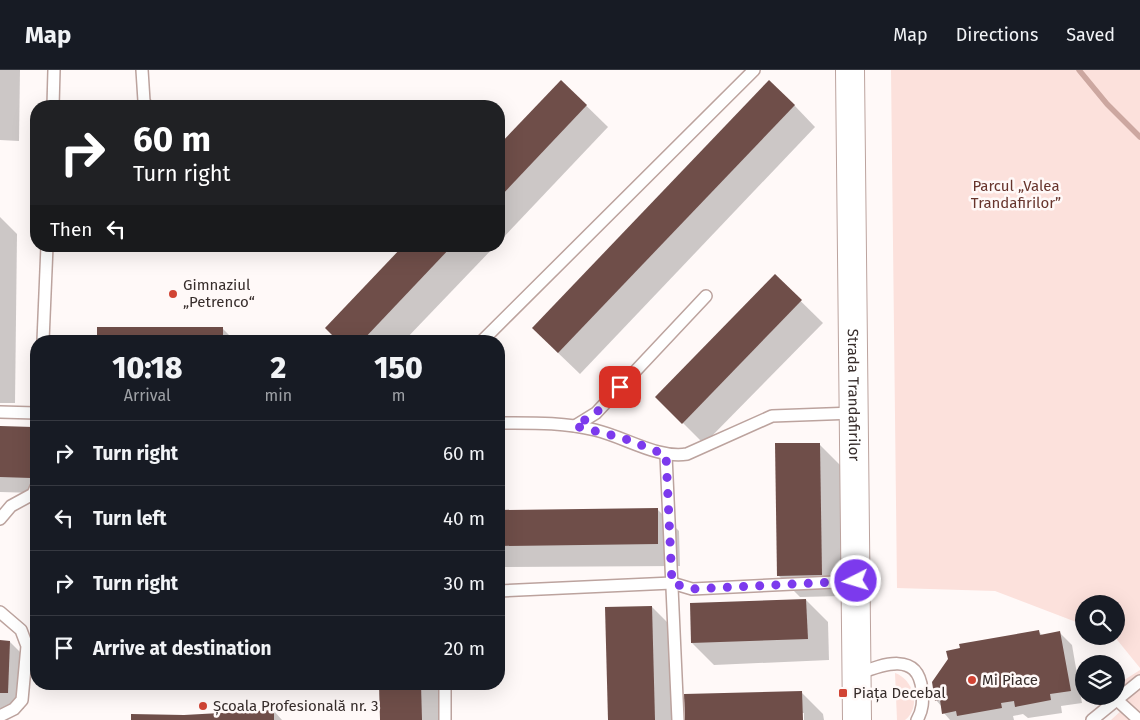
<!DOCTYPE html>
<meta charset="utf-8">
<style>
:root{--surface:#171b24;--page:#20242c;--text:#f1f3f6;--muted:#9ea1a6;--line:#363941}
body{margin:0;font-family:"Fira Sans",sans-serif;background:var(--page);color:var(--text);height:100vh;display:flex;flex-direction:column;font-size:19px;white-space:nowrap}
*{box-sizing:border-box;margin:0}
p{font-size:16px;color:var(--muted)}
.icon{flex:none;width:28px;height:28px;fill:none;stroke:currentColor;stroke-width:2;stroke-linecap:round;stroke-linejoin:round}
.map{position:relative;flex:1;overflow:hidden}
.panel{position:absolute;left:30px;top:265px;width:475px;height:355px;display:flex;flex-direction:column;background:var(--surface);border-radius:20px;box-shadow:0 5px 20px #0002}
.panel>*{flex:none}
.guide{position:absolute;left:30px;top:30px;width:475px;height:152px;border-radius:20px;box-shadow:0 5px 20px #0002;background:#202124;color:#fff;overflow:hidden}
.fabs{position:absolute;left:1075px;top:525px;display:grid;gap:10px}
.fabs a{display:grid;place-items:center;width:50px;height:50px;border-radius:50%;background:var(--surface);box-shadow:0 5px 20px #0002;font-size:25px}
.pin{position:absolute;display:grid;place-items:center;width:42px;height:42px;color:#fff;margin:-21px;border-radius:10px;box-shadow:0 2px 8px #0006}
.me{position:absolute;width:55px;margin:-28px;rotate:265deg;stroke-linejoin:round;filter:drop-shadow(0 0 4px #0008)}
.turn{display:flex;align-items:center;gap:18px;height:105px;padding:0 20px;font-size:22px}
.turn .icon{width:65px;height:65px;stroke-width:2.5}
.turn b{display:block;font-size:35px;line-height:42px}
.then{display:flex;align-items:center;height:48px;padding:0 20px;background:#0003;gap:10px;font-size:19px}
.eta{display:flex;justify-content:space-evenly;align-items:center;height:85px;text-align:center}
.eta b{font-size:30px;font-weight:800;line-height:35px}
ul{padding:0;list-style:none}
li{display:flex;align-items:center;gap:15px;height:65px;padding:0 20px;border-top:1px solid var(--line)}
li div{flex:1}
li b{display:block;font-size:19px}
li em{font-style:normal}
header{display:flex;align-items:center;gap:30px;box-sizing:border-box;height:70px;padding:0 25px;background:var(--surface);border-bottom:1px solid var(--line)}
header strong{font-size:24px}
nav{display:flex;gap:28px;margin-inline-start:auto;font-size:18px}
.map>svg:first-child{display:block}
.green{fill:#fce1dc}
.shadow{fill:#0003}
.lines{fill:none;stroke-linecap:round;stroke-linejoin:round}
.stream{stroke:#cca7a0;stroke-width:5.5}
.building{fill:#6f4e49}
.service-casing{stroke:#bca39e;stroke-width:14}
.secondary-casing{stroke:#bca39e;stroke-width:30}
.service{stroke:#fff;stroke-width:11}
.secondary{stroke:#fff;stroke-width:28}
.route{stroke:#7c3aed;stroke-width:9;stroke-dasharray:0 16.2}
.poi-dot{fill:#d14434;stroke:#fff9f8;stroke-width:2}
.labels{text-anchor:middle;dominant-baseline:central;stroke-width:5;stroke-linejoin:round;paint-order:stroke}
.park-label{font-size:15px;fill:#67342c;stroke:#fff9f8}
.poi-label{font-size:15px;fill:#372d2b;stroke:#fff9f8;text-anchor:start}
.street-label{font-size:15px;fill:#372d2b;stroke:#fff9f8}
</style>
<header>
<strong>Map</strong>
<nav><a>Map</a><a>Directions</a><a>Saved</a></nav>
</header>
<div class="map">
<svg width="1140" height="650" viewBox="0 0 1140 650">
<rect width="100%" height="100%" fill="#fff9f8"/>
<g class="green">
<path d="M891 0H1140V598L1114 566H1116V534H1084V555L995 521 897 518Z"/>
<path d="M1140 600V650H1111L1123 639 1118 614Z"/>
<path d="M895 603C913 609 922 637 905 650H897Z"/>
</g>
<g class="shadow">
<path d="M0 0H20L19 71 0 70Z"/>
<path d="M561 11 608 57 499 172V77Z"/>
<path d="M794 35 815 57 580 304 555 280Z"/>
<path d="M0 147 17 164 15 333H0Z"/>
<path d="M404 176H495L404 271H340L326 258Z"/>
<path d="M775 206 823 253 704 374 657 327Z"/>
<path d="M98 258H222L235 271H98Z"/>
<path d="M0 358 32 359 36 363V423L0 422Z"/>
<path d="M819 374 841 396 843 526 800 527 778 505Z"/>
<path d="M658 440 679 461 680 496 505 497 499 491V441Z"/>
<path d="M806 530 828 552 829 590 714 595 692 573Z"/>
<path d="M652 537 674 559 676 650H609Z"/>
<path d="M1038 561 1043 566 1060 563 1072 575 1082 633 1061 636 1062 643 1028 648 1023 644 1013 646 1014 650H950L944 643 942 637 936 630Z"/>
<path d="M0 571 10 572 26 588 24 639 0 638Z"/>
<rect x="381" y="614" width="62" height="36"/>
<path d="M802 623 823 644 824 650H804V643H802V650H686Z"/>
<path d="M274 641 282 650H132L184 646Z"/>
</g>
<g class="lines">
<path class="stream" d="M1079 0 1107 34 1140 67"/>
</g>
<g class="building">
<path d="M561 10 587 35 499 128V75Z"/>
<path d="M769 10 795 35 558 283 532 258Z"/>
<path d="M403 176H452L362 271H338L325 258Z"/>
<path d="M775 204 802 230 682 354 655 327Z"/>
<rect x="97" y="257" width="126" height="14"/>
<path d="M0 356 33 357 31 408 0 407Z"/>
<path d="M775 373H820L822 505 777 506Z"/>
<path d="M658 438V474L499 476V440Z"/>
<path d="M806 529 808 569 691 573 690 533Z"/>
<path d="M652 536 655 650H608L605 537Z"/>
<path d="M1039 560 1040 565 1060 561 1071 621 1050 624 1051 630 1015 637 1014 631 1001 633 1002 638 957 646 956 641 942 644 940 630 935 631 932 612 948 589 946 581 960 578 959 574Z"/>
<path d="M0 570 10 571 8 623H0Z"/>
<path d="M379 614H421L422 650H380Z"/>
<path d="M802 621 803 650H685L684 624Z"/>
<path d="M274 640V650H131V644L184 645Z"/>
</g>
<g class="lines">
<defs>
<g id="service">
<path d="M142 0 144 31 147 36"/>
<path d="M53 36 54 0"/>
<path d="M43 271 47 176"/>
<path d="M482 271 754 0"/>
<path d="M0 342 36 343"/>
<path d="M499 353C531 353 563 352 595 360 625 367 658 389 687 384L772 346 854 343"/>
<path d="M575 356 596 343 706 226"/>
<path d="M666 385 678 650"/>
<path d="M0 449 11 436 33 424 36 417"/>
<path d="M499 521 672 513 692 519 856 511"/>
<path d="M0 542 21 560 27 576 22 630 14 639 0 646"/>
<path d="M857 604C881 595 918 580 922 620 923 631 923 640 917 650"/>
<path d="M445 614V650"/>
<path d="M1117 630 1139 650"/>
<path d="M1092 650 1140 611"/>
</g>
<g id="secondary">
<path id="s1" d="M850 0 857 650"/>
</g>
</defs>
<use href="#service" class="service-casing"/>
<use href="#secondary" class="secondary-casing"/>
<use href="#service" class="service"/>
<use href="#secondary" class="secondary"/>
</g>
<g class="lines">
<path class="route" d="M620 317 596 343 575 356 623 368 666 385 672 513 692 519 856 511"/>
</g>
<g class="poi-dot">
<circle cx="173" cy="224" r="5"/>
<circle cx="972" cy="610" r="5"/>
<rect x="838" y="618" width="10" height="10" rx="2.5"/>
<circle cx="203" cy="636" r="5"/>
</g>
<g class="labels">
<g class="park-label">
<text x="1016" y="116">Parcul „Valea<tspan x="1016" dy="17">Trandafirilor”</tspan></text>
</g>
<g class="poi-label">
<text x="183" y="215">Gimnaziul<tspan x="183" dy="17">„Petrenco“</tspan></text>
<text x="982" y="610">Mi Piace</text>
<text x="853" y="623">Piața Decebal</text>
<text x="213" y="636">Școala Profesională nr. 3</text>
</g>
<g class="street-label">
<text stroke="none"><textPath href="#s1" startOffset="325">Strada Trandafirilor</textPath></text>
</g>
</g>
</svg>
<div class="fabs">
<a><svg class="icon" aria-label="search" viewBox="0 0 24 24"><circle cx="10" cy="10" r="6"/><path d="M15 15l6 6"/></svg></a>
<a><svg class="icon" aria-label="layers" viewBox="0 0 24 24"><path d="M12 4l9 5-9 5-9-5zM3 14l9 5 9-5"/></svg></a>
</div>
<div class="pin" style="left:620px;top:317px;background:#d93025"><svg class="icon" aria-label="arrive" viewBox="0 0 24 24"><path d="M6 21V4h12l-3 4 3 4H6"/></svg></div>
<svg class="me" style="left:856px;top:511px" viewBox="-20 -20 40 40"><circle r="17" fill="#7c3aed" stroke="#fff" stroke-width="3"/><path d="M0-11L8 9 0 5-8 9z" fill="#fff"/></svg>
<div class="guide">
<div class="turn"><svg class="icon" aria-label="right" viewBox="0 0 24 24"><path d="M7 20v-9h11M14 6l5 5-5 5"/></svg><div><b>60 m</b>Turn right</div></div>
<div class="then">Then<svg class="icon" aria-label="left" viewBox="0 0 24 24"><path d="M17 20v-9H6M10 6l-5 5 5 5"/></svg></div>
</div>
<section class="panel">
<div class="eta">
<div><b>10:18</b><p>Arrival</p></div>
<div><b>2</b><p>min</p></div>
<div><b>150</b><p>m</p></div>
</div>
<ul>
<li><svg class="icon" aria-label="right" viewBox="0 0 24 24"><path d="M7 20v-9h11M14 6l5 5-5 5"/></svg><div><b>Turn right</b></div><em>60 m</em></li>
<li><svg class="icon" aria-label="left" viewBox="0 0 24 24"><path d="M17 20v-9H6M10 6l-5 5 5 5"/></svg><div><b>Turn left</b></div><em>40 m</em></li>
<li><svg class="icon" aria-label="right" viewBox="0 0 24 24"><path d="M7 20v-9h11M14 6l5 5-5 5"/></svg><div><b>Turn right</b></div><em>30 m</em></li>
<li><svg class="icon" aria-label="arrive" viewBox="0 0 24 24"><path d="M6 21V4h12l-3 4 3 4H6"/></svg><div><b>Arrive at destination</b></div><em>20 m</em></li>
</ul>
</section>
</div>
